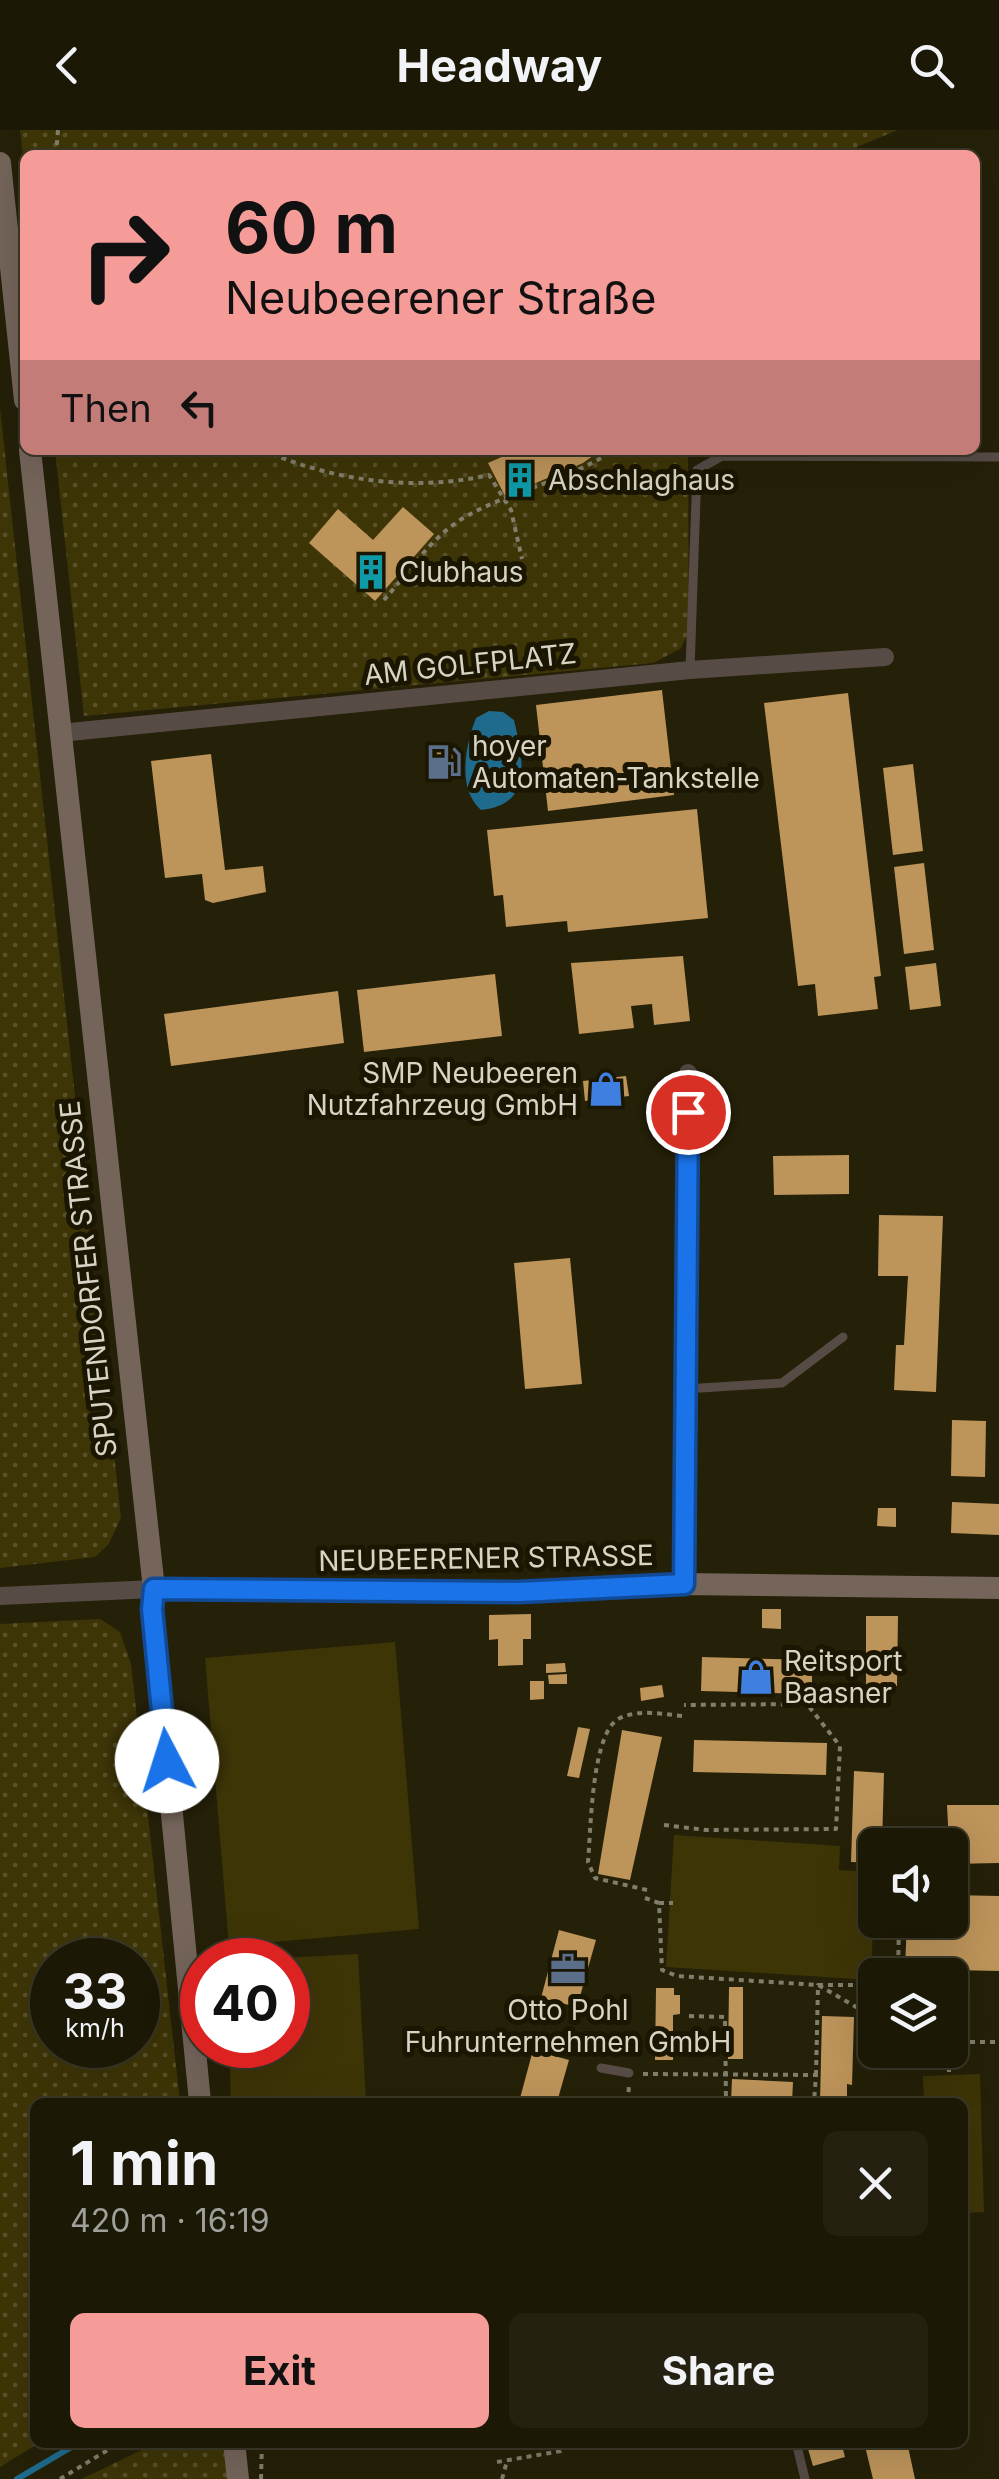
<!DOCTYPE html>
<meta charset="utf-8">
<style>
:root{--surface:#1c1806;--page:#252110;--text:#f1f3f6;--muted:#a0a09b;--line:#3a3728;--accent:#f59b98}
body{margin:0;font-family:Inter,sans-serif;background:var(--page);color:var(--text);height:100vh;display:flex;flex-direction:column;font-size:38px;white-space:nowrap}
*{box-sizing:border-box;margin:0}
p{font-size:32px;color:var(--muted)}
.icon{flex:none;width:55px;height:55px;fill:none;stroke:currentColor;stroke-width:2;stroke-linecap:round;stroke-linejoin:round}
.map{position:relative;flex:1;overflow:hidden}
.sheet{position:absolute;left:30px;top:1968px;width:938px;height:350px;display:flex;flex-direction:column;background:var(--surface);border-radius:15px;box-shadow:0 10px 40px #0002,0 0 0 2px var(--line)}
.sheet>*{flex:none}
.top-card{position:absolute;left:20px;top:20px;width:960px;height:305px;border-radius:15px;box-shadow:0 10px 40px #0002,0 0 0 2px var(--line);background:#f59b98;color:#111;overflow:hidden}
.controls{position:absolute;left:858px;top:1698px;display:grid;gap:20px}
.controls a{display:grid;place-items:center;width:110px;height:110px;border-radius:15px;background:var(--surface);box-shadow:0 10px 40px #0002,0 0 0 2px var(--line);font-size:50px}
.speed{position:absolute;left:30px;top:1808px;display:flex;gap:20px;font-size:50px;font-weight:700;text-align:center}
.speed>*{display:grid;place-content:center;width:130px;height:130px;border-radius:50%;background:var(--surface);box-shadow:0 10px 40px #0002,0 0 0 2px var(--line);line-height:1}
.speed small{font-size:25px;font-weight:400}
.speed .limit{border:15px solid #d22;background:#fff;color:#111}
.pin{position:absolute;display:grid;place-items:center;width:85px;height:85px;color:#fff;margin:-42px;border:5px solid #fff;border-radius:50%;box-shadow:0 2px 10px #0007}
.me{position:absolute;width:110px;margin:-55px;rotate:355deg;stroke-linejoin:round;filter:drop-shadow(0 0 8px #0008)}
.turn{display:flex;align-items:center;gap:35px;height:210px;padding:0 40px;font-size:45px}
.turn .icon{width:130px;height:130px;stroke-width:2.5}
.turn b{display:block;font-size:70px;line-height:85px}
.then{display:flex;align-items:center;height:95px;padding:0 40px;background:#0003;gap:20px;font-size:38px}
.round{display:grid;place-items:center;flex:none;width:105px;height:105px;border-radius:15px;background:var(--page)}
.head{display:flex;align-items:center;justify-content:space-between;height:170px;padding:0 40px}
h1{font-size:60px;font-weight:700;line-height:75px}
.primary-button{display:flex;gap:20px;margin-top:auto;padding:20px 40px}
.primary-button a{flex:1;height:115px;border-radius:15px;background:var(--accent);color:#111;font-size:40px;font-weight:700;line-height:115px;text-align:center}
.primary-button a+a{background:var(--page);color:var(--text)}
header{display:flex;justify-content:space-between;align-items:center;height:130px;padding:0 40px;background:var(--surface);font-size:45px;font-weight:700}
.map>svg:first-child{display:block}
.grass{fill:url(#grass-dots);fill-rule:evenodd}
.park{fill:#3e3507}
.water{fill:#1f6b8e}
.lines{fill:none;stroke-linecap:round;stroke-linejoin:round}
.stream{stroke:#1f6b8e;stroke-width:6}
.building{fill:#bd945a}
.path{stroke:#827e6b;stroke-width:4;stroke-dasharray:5 5;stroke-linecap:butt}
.lane{stroke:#564b45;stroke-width:9}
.street{stroke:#564b45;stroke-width:18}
.secondary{stroke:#74645a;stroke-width:22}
.route-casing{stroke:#114b97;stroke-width:25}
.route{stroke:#1a73e8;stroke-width:18}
.labels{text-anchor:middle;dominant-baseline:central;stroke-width:10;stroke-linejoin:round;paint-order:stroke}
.poi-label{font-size:28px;fill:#d7d4c6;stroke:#1b1601;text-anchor:start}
.street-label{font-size:28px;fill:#d7d4c6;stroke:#1b1601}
</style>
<header><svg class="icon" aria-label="back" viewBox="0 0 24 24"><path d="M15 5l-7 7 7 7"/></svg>Headway<svg class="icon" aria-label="search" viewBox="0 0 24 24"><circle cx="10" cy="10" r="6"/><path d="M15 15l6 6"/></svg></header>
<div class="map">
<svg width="999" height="2349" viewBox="0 0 999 2349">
<defs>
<pattern id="grass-dots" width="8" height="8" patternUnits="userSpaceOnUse" patternTransform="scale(2.5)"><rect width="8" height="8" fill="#3e3507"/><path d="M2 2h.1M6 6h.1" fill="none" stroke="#59512a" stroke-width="1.8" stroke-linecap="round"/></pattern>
</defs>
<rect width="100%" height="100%" fill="#252008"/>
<g class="grass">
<path d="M20 0H898L857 17V25H25V47Z"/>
<path d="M0 279 121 1388 108 1415 95 1427 0 1438Z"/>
<path d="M55 320H688L689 502 680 519 653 533 84 586Z"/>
<path d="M100 1489 120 1502 131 1534 180 1972H35V2312L39 2313 0 2337V1494ZM138 1830V1915H52V1830Z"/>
<path d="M156 2313H226L230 2349H82Z"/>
</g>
<g class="park">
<path d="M395 1512 419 1799 229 1816 205 1528Z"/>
<path d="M674 1705 840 1716 839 1740 875 1742 871 1850 666 1837Z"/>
<path d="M358 1824 366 1972H231L229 1915H288V1830H246Z"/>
<path d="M980 1944 984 2082 963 2083 962 1972H924L923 1946Z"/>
</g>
<path class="water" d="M489 581 503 582 514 590C523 629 534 675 481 680 457 659 465 616 476 588Z"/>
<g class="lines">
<path class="stream" d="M17 2349 80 2312"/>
</g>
<g class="building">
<path d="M517 320H601L583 333 505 366 488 333Z"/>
<path d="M403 377 434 404 375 471 309 413 338 379 373 410Z"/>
<path d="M662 560 674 665 548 681 536 575Z"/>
<path d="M848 563 881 846 874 847 878 879 818 886 815 854 798 856 764 573Z"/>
<path d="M451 615 455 648 440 649 436 617Z"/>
<path d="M211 624 225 740 263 736 266 762 213 773 205 770 202 744 165 748 151 631Z"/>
<path d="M913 634 923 721 893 725 883 638Z"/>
<path d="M697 679 708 788 568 802 567 791 506 797 503 765 494 766 487 700Z"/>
<path d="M924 733 934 820 904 824 894 737Z"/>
<path d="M683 826 690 891 654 895 652 874 631 876 634 898 579 904 571 833Z"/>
<path d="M936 833 941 876 910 880 905 837Z"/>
<path d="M495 844 502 906 364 922 357 860Z"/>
<path d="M338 861 344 913 171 936 164 884Z"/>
<path d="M626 946 629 966 585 971 583 951Z"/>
<path d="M849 1025V1064L774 1065 773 1026Z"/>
<path d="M879 1085 943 1086 936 1262 894 1260 896 1215H904L908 1146H878Z"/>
<path d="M570 1128 582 1254 525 1259 514 1133Z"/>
<path d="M952 1290 986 1291 985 1347 951 1346Z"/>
<path d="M952 1372 999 1374V1405L951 1403Z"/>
<path d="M878 1378H896V1397L877 1396Z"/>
<path d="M762 1479H781V1499L762 1498Z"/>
<path d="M531 1484V1509H523V1535L498 1536V1509L489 1510V1485Z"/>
<path d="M866 1486H898L897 1556H866Z"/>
<path d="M702 1527 812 1530V1564L701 1561Z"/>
<path d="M565 1533 566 1542 546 1543V1534Z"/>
<path d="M567 1544V1554H549L548 1545Z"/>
<path d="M530 1551H544V1569L530 1570Z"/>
<path d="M662 1555 664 1567 641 1571 640 1558Z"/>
<path d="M578 1597 590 1599 579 1648 567 1646Z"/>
<path d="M622 1600 662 1607 630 1750 598 1744Z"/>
<path d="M694 1610 827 1613 826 1645 693 1642Z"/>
<path d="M854 1641 884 1643 882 1715H875V1733L851 1732Z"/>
<path d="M947 1675H999V1733L950 1734Z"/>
<path d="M950 1765 999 1766V1841L905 1839 907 1790H950Z"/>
<path d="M559 1800 596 1810 577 1877 541 1868Z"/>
<path d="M729 1857H743V1929H728Z"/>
<path d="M656 1858H674V1865H680V1884L673 1885V1930H655Z"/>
<path d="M822 1886 854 1887 852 1955 847 1954V1972H820Z"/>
<path d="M533 1920 569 1930 557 1972H519Z"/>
<path d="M732 1949 793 1952 792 1972H731Z"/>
<path d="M806 2312H841L845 2327 813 2336Z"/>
<path d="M864 2312H907L915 2349H873Z"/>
</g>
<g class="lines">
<g class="path">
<path d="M56 25 58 0"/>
<path d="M263 320C333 351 414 362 489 345L511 380 522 429"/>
<path d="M384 470C408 443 432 406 465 387 512 360 568 351 614 320"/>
<path d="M664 1695 706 1700 836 1699 840 1616 807 1574 684 1575"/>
<path d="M647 1760 595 1748 588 1732C591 1701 591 1601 620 1588 640 1579 661 1584 683 1586"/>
<path d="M645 1768 659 1773 662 1840 677 1846 818 1855 875 1888"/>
<path d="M659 1773H673"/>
<path d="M898 1845 899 1790"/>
<path d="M926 1845V1843"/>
<path d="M689 1886 725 1887 726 1972"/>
<path d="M950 1912H999"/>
<path d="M948 1920 949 1942"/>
<path d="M643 1944 816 1945 814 1972"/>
<path d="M816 1945 818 1855H875"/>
<path d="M628 1972 629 1954"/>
<path d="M497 2332 561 2321 576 2312"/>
<path d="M60 2349 121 2312"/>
<path d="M261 2349 262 2312"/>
<path d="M502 2349 507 2331"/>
</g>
<g class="lane">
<path d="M690 540 697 340 722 326 999 327"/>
<path d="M685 1259 782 1253 843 1207"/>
<path d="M601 1938 629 1943"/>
<path d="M796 2312 805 2349"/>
</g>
<g class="street">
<path d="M60 603 690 540 885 527"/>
<path d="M684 1454 688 943"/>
<path d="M0 1466 154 1459"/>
</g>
<g class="secondary">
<path d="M0 33 25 270"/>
<path d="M30 320 154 1459 152 1479 200 1972"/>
<path d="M154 1459 519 1462 684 1454 999 1458"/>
<path d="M234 2312 238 2349"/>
</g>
</g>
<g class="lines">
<defs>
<path id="route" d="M167 1631 152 1479 154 1459 519 1462 684 1454 688 982"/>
</defs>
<use href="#route" class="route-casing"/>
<use href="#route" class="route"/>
</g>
<defs>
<symbol id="building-bare" viewBox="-9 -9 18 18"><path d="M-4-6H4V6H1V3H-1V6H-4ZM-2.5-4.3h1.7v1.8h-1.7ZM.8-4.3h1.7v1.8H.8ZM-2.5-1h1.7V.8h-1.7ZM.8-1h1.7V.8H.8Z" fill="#0f9aa8" stroke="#1b1601" stroke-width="2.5" paint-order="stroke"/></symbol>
<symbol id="fuel-bare" viewBox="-9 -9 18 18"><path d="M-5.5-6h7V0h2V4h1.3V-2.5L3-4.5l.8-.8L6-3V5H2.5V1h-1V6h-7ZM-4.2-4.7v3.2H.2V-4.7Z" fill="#5c6f8a" stroke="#1b1601" stroke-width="2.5" paint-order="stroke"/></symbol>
<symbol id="shop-bare" viewBox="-9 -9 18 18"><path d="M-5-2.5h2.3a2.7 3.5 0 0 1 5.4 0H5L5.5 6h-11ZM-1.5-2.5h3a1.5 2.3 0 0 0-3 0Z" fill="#3f7fe0" stroke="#1b1601" stroke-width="2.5" paint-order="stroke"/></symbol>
<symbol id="office-bare" viewBox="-9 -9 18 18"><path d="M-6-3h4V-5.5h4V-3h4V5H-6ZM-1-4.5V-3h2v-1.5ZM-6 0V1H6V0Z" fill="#5c6f8a" stroke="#1b1601" stroke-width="2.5" paint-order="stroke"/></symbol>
</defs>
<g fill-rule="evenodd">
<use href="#building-bare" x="495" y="325" width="50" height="50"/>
<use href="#building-bare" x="346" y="417" width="50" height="50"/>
<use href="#fuel-bare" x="419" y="607" width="50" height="50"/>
<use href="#shop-bare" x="581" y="934" width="50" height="50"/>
<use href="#shop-bare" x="731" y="1522" width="50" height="50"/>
<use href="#office-bare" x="543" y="1814" width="50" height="50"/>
</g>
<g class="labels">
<g class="poi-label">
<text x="548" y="350">Abschlaghaus</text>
<text x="399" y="442">Clubhaus</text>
<text x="472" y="616">hoyer<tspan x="472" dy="32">Automaten-Tankstelle</tspan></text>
<text x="578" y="943" text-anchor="end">SMP Neubeeren<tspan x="578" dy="32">Nutzfahrzeug GmbH</tspan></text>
<text x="784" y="1531">Reitsport<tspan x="784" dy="32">Baasner</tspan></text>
<text x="568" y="1880" text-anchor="middle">Otto Pohl<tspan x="568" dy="32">Fuhrunternehmen GmbH</tspan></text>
</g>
<g class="street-label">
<text transform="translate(470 534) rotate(-6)">AM GOLFPLATZ</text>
<text transform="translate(88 1149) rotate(-96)">SPUTENDORFER STRASSE</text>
<text transform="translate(486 1428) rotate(-1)">NEUBEERENER STRASSE</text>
</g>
</g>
</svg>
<div class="controls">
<a><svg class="icon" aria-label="sound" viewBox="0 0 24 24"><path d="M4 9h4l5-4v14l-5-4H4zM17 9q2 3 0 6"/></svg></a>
<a><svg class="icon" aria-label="layers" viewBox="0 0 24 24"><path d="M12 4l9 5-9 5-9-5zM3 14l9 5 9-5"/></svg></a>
</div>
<div class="speed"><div>33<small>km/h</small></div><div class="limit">40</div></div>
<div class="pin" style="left:688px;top:982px;background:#d93025"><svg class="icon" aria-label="arrive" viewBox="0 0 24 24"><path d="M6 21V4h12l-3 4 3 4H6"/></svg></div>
<svg class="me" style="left:167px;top:1631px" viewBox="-20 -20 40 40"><circle r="19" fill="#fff"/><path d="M0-13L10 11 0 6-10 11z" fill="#1a73e8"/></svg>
<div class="top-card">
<div class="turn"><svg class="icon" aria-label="right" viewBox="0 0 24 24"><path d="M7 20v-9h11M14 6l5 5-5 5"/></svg><div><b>60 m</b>Neubeerener Straße</div></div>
<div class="then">Then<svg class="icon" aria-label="left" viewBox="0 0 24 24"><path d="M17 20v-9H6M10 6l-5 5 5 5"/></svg></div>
</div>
<section class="sheet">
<div class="head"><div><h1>1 min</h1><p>420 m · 16:19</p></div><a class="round"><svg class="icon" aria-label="close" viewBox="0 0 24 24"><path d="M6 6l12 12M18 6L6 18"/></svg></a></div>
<div class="primary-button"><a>Exit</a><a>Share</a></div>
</section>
</div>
